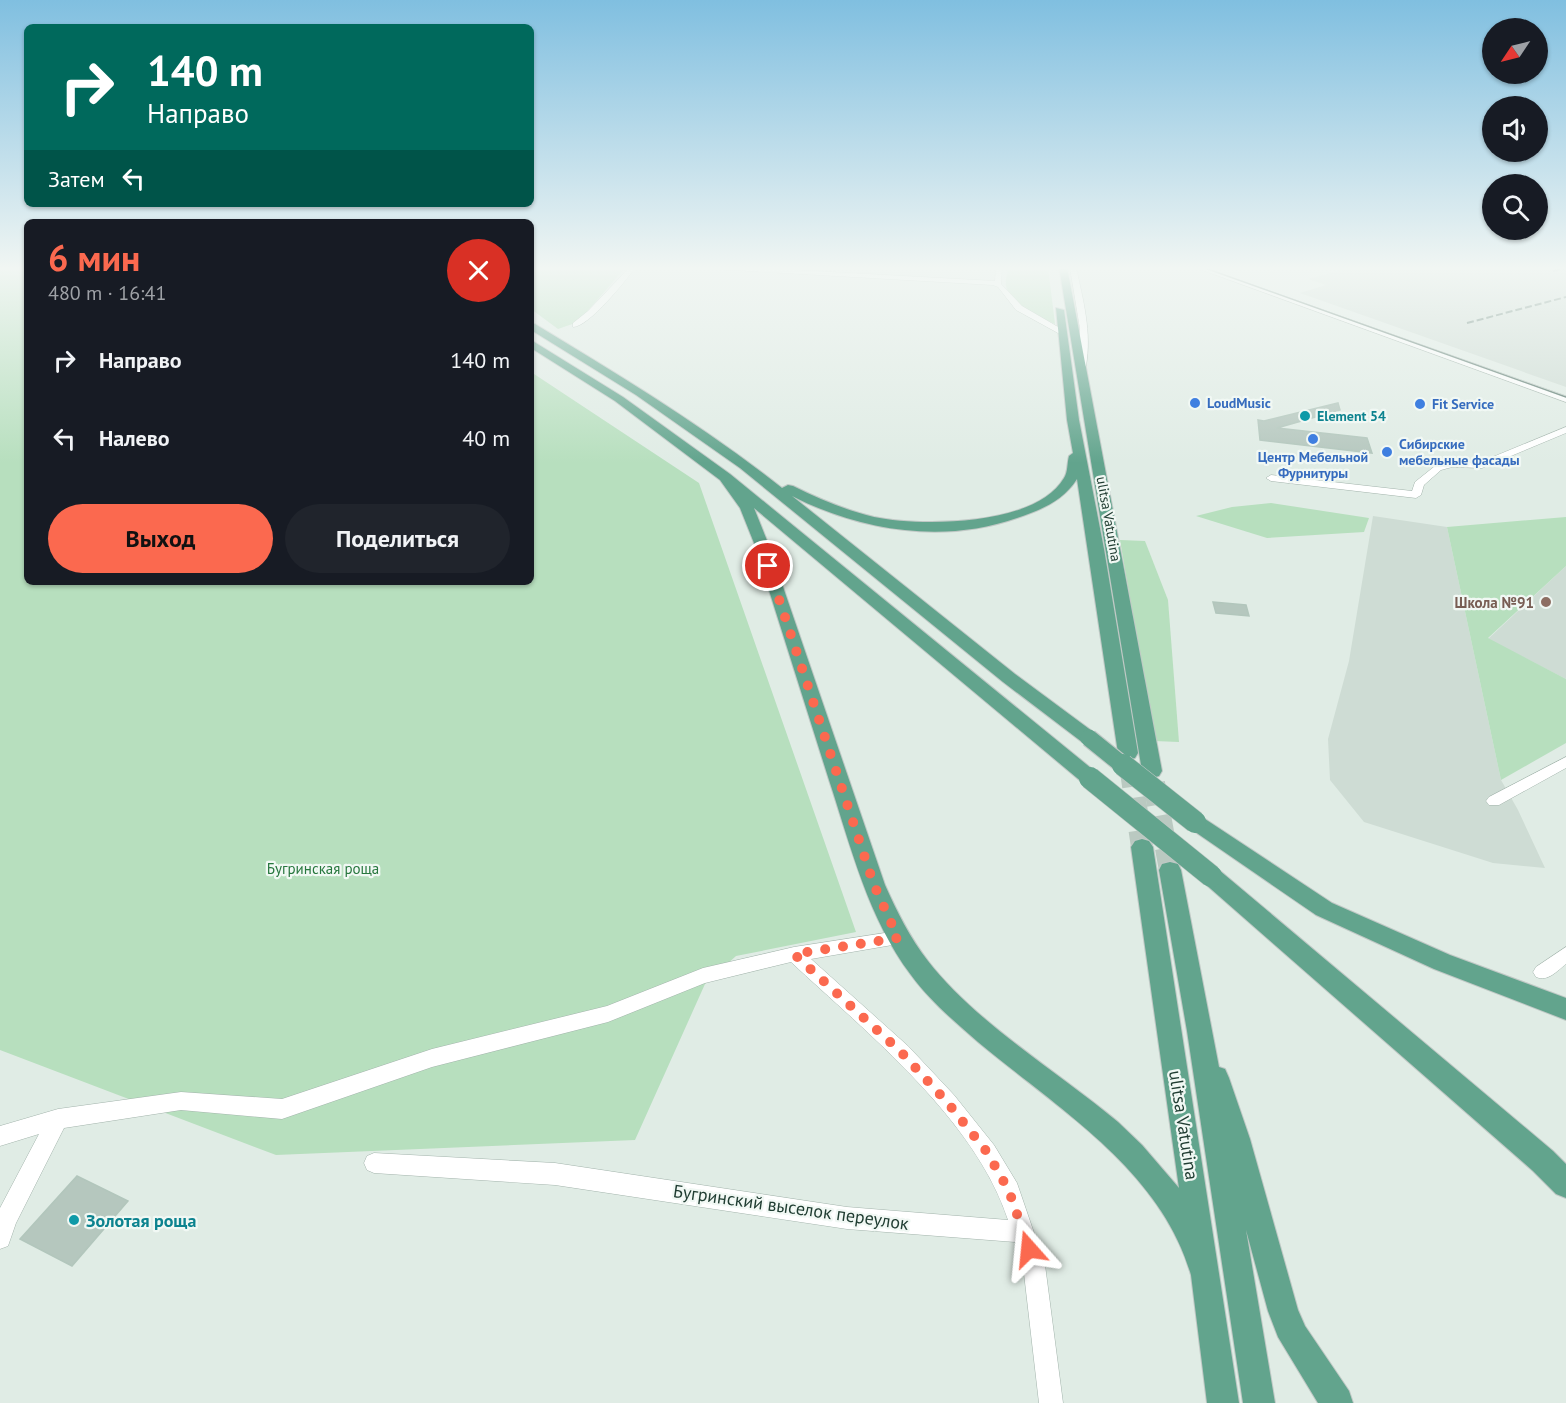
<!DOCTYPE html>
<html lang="ru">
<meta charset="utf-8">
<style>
:root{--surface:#171b24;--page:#20242c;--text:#f1f3f6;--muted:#9ea1a6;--accent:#fb694f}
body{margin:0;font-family:"PT Sans",sans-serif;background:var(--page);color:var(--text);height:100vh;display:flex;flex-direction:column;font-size:22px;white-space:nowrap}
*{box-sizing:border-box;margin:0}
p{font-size:20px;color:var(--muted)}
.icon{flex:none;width:33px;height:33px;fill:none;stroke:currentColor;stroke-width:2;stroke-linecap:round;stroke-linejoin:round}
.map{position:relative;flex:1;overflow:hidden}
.drawer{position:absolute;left:24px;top:219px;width:510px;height:366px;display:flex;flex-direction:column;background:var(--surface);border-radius:9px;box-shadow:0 2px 4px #0004}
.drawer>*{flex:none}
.banner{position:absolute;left:24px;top:24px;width:510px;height:183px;border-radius:9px;box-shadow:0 2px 4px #0004;background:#00695c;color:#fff;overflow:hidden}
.needle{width:39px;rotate:235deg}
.buttons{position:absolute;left:1482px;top:18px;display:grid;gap:12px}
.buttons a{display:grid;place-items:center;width:66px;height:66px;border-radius:50%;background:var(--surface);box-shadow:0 2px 4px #0004;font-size:30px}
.pin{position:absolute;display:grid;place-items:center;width:51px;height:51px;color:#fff;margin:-26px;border:3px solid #fff;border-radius:50%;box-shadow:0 2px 6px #0007}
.me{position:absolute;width:66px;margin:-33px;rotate:342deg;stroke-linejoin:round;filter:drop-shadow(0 0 4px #0008)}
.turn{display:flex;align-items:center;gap:21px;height:126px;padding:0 24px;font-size:27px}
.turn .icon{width:78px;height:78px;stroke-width:2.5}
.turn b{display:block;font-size:42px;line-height:51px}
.then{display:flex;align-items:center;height:57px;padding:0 24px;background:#0003;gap:12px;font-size:22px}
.round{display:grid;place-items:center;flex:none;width:63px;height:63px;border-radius:32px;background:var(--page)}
.headline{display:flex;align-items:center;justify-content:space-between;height:102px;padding:0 24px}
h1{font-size:36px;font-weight:700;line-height:45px;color:var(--accent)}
.action{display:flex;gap:12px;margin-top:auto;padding:12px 24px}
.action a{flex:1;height:69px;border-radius:36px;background:var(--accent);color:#111;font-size:24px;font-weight:700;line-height:69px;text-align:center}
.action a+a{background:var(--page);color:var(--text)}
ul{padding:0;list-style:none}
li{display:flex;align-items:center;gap:18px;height:78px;padding:0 24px}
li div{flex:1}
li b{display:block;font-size:22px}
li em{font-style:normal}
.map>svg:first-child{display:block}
.built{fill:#cedcd4}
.green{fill:#b7dfbe}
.building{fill:#b5c7be;stroke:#b2c6bc;stroke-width:1.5}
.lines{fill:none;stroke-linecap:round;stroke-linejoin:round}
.major-tunnel-far1{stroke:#bac9c1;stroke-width:17;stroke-dasharray:17 8;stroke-linecap:butt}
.major-tunnel{stroke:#bac9c1;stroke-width:22;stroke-dasharray:22 11;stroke-linecap:butt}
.minor-casing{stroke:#a3b4ac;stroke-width:1}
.major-casing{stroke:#c1c9c6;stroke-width:2}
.minor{fill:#fff;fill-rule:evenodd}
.major{fill:#62a48d;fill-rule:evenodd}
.tram{stroke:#5a796e;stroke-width:1.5}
.rail{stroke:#5a796e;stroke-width:2;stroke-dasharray:7 3;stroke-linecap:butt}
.major-bridge-far1-casing{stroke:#c1c9c6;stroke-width:19;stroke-linecap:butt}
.major-bridge-casing{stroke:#c1c9c6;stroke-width:23;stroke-linecap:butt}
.major-bridge-far1{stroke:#62a48d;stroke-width:17}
.major-bridge{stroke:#62a48d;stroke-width:22}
.route{stroke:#fb694f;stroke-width:10;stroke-dasharray:0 18}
.shop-dot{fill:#3f7fe0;stroke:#f1f8f4;stroke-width:2}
.culture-dot{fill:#0f9aa8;stroke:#f1f8f4;stroke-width:2}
.education-dot{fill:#8d6e63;stroke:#f1f8f4;stroke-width:2}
.labels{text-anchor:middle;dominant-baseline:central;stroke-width:4.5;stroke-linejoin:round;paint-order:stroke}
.far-shop-label{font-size:14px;font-weight:bold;fill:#366cbe;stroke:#f1f8f4;text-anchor:start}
.far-culture-label{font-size:14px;font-weight:bold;fill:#0d838f;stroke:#f1f8f4;text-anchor:start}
.far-street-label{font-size:14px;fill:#203d32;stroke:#f1f8f4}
.education-label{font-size:15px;font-weight:bold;fill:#785e54;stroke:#f1f8f4;text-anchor:end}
.park-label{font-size:15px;fill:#27773e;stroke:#f1f8f4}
.near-street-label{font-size:18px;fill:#203d32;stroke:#f1f8f4}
.near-culture-label{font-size:18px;font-weight:bold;fill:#0d838f;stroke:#f1f8f4;text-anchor:start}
</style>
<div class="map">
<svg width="1566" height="1403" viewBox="0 0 1566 1403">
<rect width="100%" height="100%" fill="#e0ece5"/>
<g class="built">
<path d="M1353 267H1566V387L1300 293 1326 285 1308 279Z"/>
<path d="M1373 516 1447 527 1501 780 1518 810 1545 868 1493 863 1364 822 1330 780 1328 739 1349 661Z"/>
<path d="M1566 566V679L1488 639Z"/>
</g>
<g class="green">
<path d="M0 267H27V582H531V372L699 483 856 932 736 956 705 984 635 1140 276 1155 0 1050Z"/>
<path d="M531 267H626L578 322 558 329 531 309Z"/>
<path d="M1008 267H1048L1055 324C1038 316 1011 306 1006 286 1005 281 1008 272 1008 267Z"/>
<path d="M1271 503 1369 518 1364 532 1267 538 1196 516 1232 507Z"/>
<path d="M1566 517V566L1488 638 1566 679V743L1501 780 1447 527Z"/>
<path d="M1120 540 1145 541 1168 600 1179 742 1154 741Z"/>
</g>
<g class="building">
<path d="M1338 403 1340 410 1277 428 1367 438 1372 453 1260 440 1258 420 1264 421Z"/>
<path d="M1213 602 1246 605 1249 616 1216 613Z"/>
<path d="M77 1176 128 1201 72 1266 20 1239Z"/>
</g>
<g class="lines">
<path class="major-tunnel-far1" d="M1130 764V767"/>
<g class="major-tunnel">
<path d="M1130 765 1142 847"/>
<path d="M1154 783 1170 870"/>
</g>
<defs>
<g id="minor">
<path d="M630 267H636C626 280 589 327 573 327V323L588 311Z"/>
<path d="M711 267H741L995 281 996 267H1002L1001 284 1022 306 1065 331 1058 333 1016 310 998 287 993 285 714 269Z"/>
<path d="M1070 267H1076C1083 300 1092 332 1086 366L1082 368 1078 366 1080 329Z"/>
<path d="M1194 267H1202L1566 396V402Z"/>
<path d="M1566 427V433L1482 468 1452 467 1441 470 1424 485 1421 495 1416 498 1271 481 1266 478 1271 475 1412 491 1415 482 1435 466 1451 461 1478 463Z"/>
<path d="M1566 757V768L1499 805H1489L1486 801 1489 797Z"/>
<path d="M898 931 904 933 907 938 904 943 811 959 908 1046 954 1095 994 1145 1017 1183 1045 1265 1063 1403H1039L1023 1265 1015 1242 847 1229 555 1185 374 1173 367 1170 364 1163 367 1156 374 1153 555 1163 847 1207 1008 1220C975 1119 867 1033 791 962L705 983 608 1022 432 1067 282 1119 181 1110 64 1128 16 1223 8 1246 0 1249V1208L39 1134 0 1146V1126L58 1109 181 1092 282 1099 432 1049 607 1006 703 968 794 947Z"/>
<path d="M1566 947V964C1557 971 1548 982 1536 977L1533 972 1536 967Z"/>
</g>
<g id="major">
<path d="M1059 267H1067L1162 771 1159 776 1152 778 1145 776 1142 771Z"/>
<path d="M1056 308 1064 310 1079 420 1104 549 1138 753 1135 758 1128 760 1121 758 1118 753 1077 479C1063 501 1041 510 1017 518 943 544 861 531 792 496L1015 674 1096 734 1098 738 1096 742 1089 744 1082 742 1003 682 740 468 636 395 531 330V323L535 324C619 375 704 426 782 488L788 485 793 486C819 499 845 510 874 517 922 527 1036 526 1064 478 1068 472 1067 463 1069 456L1073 453 1067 420Z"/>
<path d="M531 340 623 397 730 474 1097 773 1100 778 1097 783 1090 785 1083 783 754 508 768 543 885 885C897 912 910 938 928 961 975 1022 1058 1072 1118 1122L1142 1145 1179 1188 1131 847 1135 841 1142 839 1149 841 1153 847 1239 1403H1207L1191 1275C1161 1170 1057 1108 978 1042 954 1021 930 1001 911 975 868 918 851 847 829 780 804 701 779 622 754 543L740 508 720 480 615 401 531 348Z"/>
<path d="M1195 814 1202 817 1332 903 1450 955 1566 998V1020L1434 969 1316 915 1188 827 1185 822 1188 817Z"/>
<path d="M1170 862 1178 864 1181 870 1219 1067 1225 1069 1229 1078 1250 1139 1298 1310 1305 1326 1349 1391 1353 1403H1318L1278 1337 1268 1311 1246 1230 1275 1403H1243L1187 1031 1159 870 1162 864Z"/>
<path d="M1211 868 1219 870 1553 1151 1566 1164V1198L1556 1194 1533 1171 1203 882 1200 876 1203 870Z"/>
</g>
</defs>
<use href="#minor" class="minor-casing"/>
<use href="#major" class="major-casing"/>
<use href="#minor" class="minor"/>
<use href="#major" class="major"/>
<path class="tram" d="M1202 267 1566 397"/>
<g class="rail">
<path d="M1553 271 1566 268"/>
<path d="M1467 323 1566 297"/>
</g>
<defs>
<path id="major-bridge-far1" d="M1089 738 1125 767"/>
<g id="major-bridge">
<path d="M1123 765 1195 822"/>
<path d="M1090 778 1211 876"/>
</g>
</defs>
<use href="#major-bridge-far1" class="major-bridge-far1-casing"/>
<use href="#major-bridge" class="major-bridge-casing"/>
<use href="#major-bridge-far1" class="major-bridge-far1"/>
<use href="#major-bridge" class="major-bridge"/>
</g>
<linearGradient id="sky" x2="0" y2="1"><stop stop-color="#80bfe0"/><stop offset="0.58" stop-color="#f1f6f3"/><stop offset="1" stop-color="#f1f6f3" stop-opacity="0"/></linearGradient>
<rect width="1566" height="463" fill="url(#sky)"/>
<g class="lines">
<path class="route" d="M768 566 874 885 898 938 794 954 901 1052 947 1102 987 1152 1009 1191 1029 1249"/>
</g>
<g class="shop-dot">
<circle cx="1195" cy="403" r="6"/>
<circle cx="1420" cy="404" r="6"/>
<circle cx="1313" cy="439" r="6"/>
<circle cx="1387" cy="452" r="6"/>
</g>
<g class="culture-dot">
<circle cx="1305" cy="416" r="6"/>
<circle cx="74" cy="1220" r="6"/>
</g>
<circle class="education-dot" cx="1546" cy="602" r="6"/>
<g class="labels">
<g class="far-shop-label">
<text x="1207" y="403">LoudMusic</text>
<text x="1432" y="404">Fit Service</text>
<text x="1399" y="444">Сибирские<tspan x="1399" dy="16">мебельные фасады</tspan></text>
<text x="1313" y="457" text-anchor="middle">Центр Мебельной<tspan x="1313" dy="16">Фурнитуры</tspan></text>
</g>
<g class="far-culture-label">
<text x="1317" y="416">Element 54</text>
</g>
<g class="far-street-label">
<text transform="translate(1109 519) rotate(80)">ulitsa Vatutina</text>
</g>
<g class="education-label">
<text x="1534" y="602">Школа №91</text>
</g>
<g class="park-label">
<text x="323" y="868">Бугринская роща</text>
</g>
<g class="near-street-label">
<text transform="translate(1184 1125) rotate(81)">ulitsa Vatutina</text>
<text transform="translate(791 1207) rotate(8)">Бугринский выселок переулок</text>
</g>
<g class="near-culture-label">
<text x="86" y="1220">Золотая роща</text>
</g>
</g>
</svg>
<div class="buttons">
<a><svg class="needle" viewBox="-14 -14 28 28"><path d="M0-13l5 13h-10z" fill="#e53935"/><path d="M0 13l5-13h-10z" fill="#9ea1a6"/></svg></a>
<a><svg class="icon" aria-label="sound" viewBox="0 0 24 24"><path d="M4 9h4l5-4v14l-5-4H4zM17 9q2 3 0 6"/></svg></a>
<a><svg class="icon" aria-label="search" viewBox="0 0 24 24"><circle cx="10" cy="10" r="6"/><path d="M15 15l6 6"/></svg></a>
</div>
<div class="pin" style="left:768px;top:566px;background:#d93025"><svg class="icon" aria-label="arrive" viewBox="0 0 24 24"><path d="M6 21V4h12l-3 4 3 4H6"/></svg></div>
<svg class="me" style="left:1029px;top:1249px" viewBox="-20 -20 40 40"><path d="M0-17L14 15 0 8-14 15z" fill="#fb694f" stroke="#fff" stroke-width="4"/></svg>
<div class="banner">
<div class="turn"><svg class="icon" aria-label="right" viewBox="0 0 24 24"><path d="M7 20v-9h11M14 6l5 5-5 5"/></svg><div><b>140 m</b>Направо</div></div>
<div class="then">Затем<svg class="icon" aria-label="left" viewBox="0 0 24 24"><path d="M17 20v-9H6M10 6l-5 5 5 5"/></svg></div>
</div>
<section class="drawer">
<div class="headline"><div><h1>6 мин</h1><p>480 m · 16:41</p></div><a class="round" style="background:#d93025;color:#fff"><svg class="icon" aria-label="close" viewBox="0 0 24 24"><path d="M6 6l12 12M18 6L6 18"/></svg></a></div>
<ul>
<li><svg class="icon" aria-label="right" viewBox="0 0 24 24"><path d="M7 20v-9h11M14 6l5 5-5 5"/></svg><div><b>Направо</b></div><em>140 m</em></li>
<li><svg class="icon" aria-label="left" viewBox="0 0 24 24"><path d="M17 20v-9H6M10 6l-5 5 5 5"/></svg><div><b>Налево</b></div><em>40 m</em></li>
</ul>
<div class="action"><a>Выход</a><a>Поделиться</a></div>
</section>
</div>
